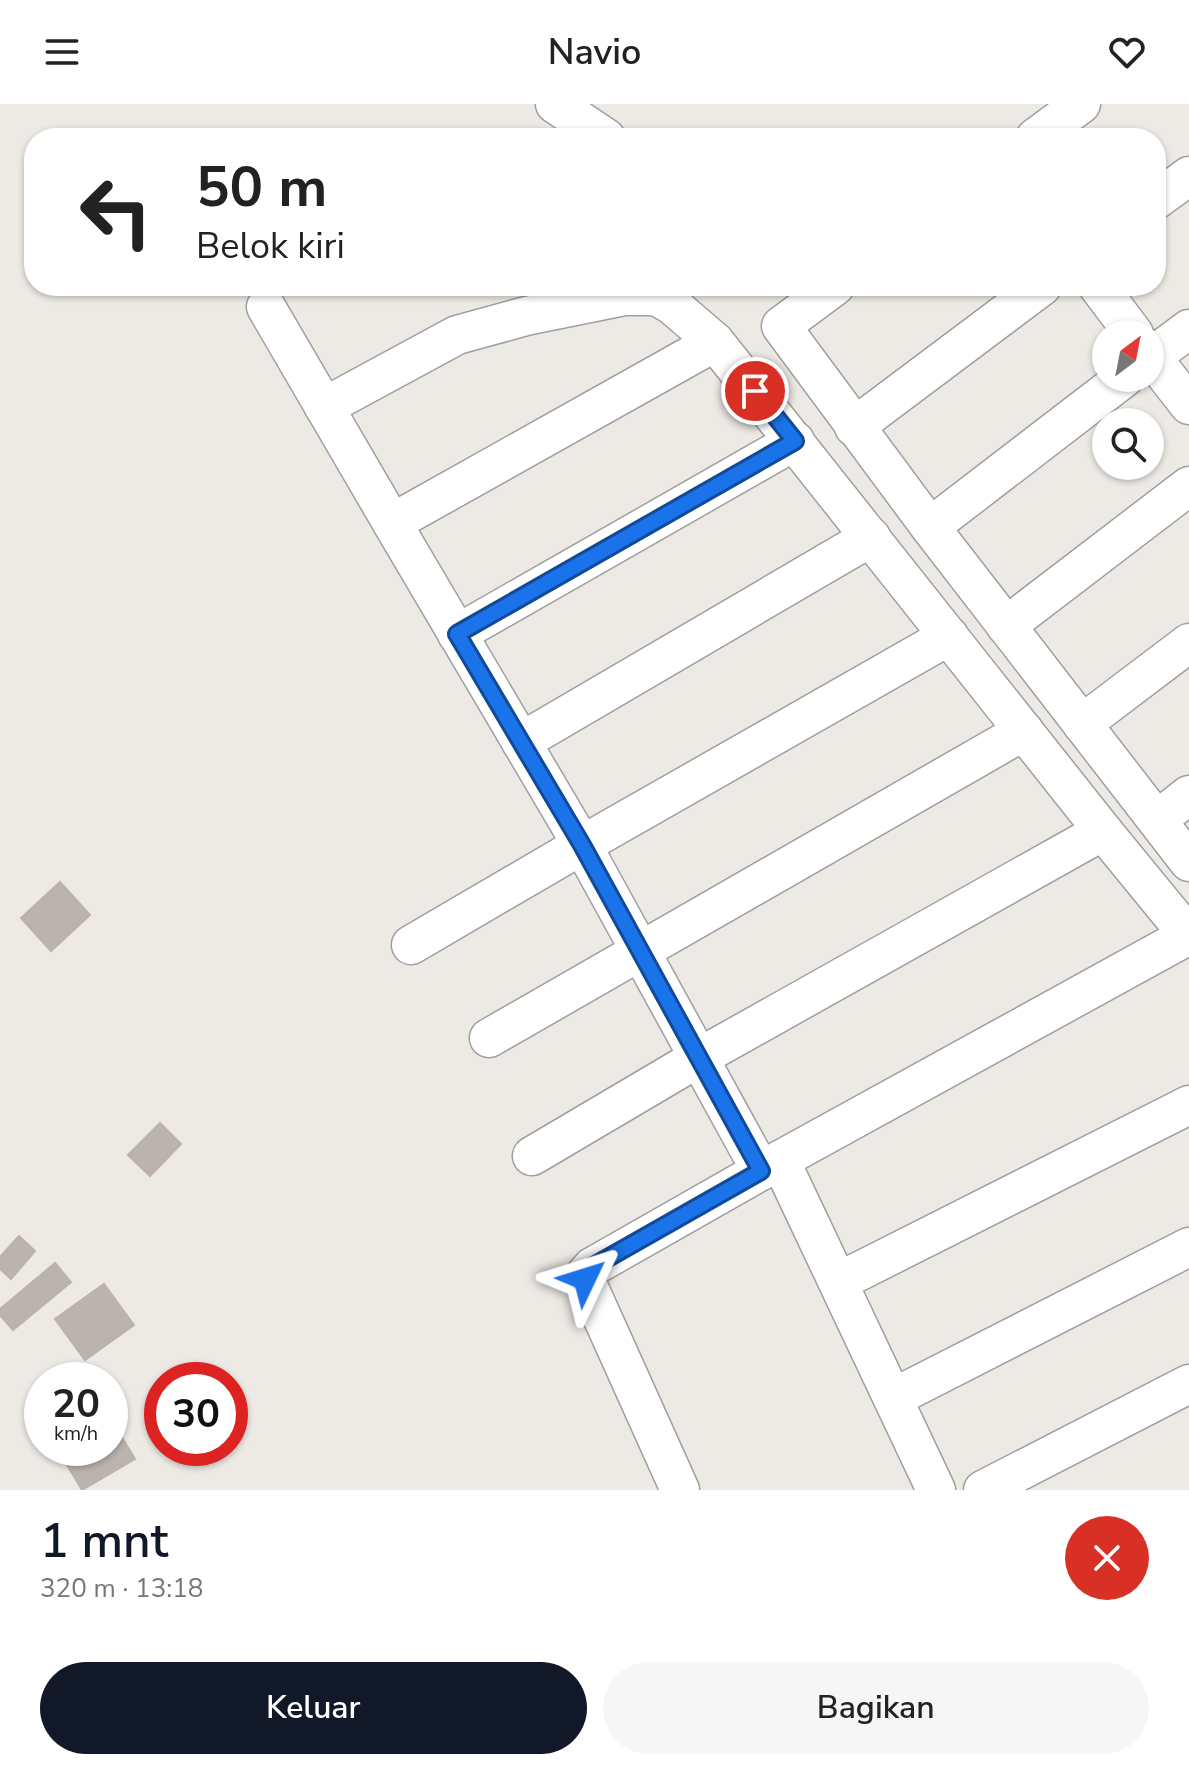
<!DOCTYPE html>
<html lang="id">
<meta charset="utf-8">
<style>
:root{--surface:#fff;--page:#f6f6f6;--text:#222;--muted:#767676;--accent:#111827}
body{margin:0;font-family:"Nunito Sans",sans-serif;background:var(--page);color:var(--text);height:100vh;display:flex;flex-direction:column;font-size:30px;white-space:nowrap}
*{box-sizing:border-box;margin:0}
p{font-size:26px;color:var(--muted)}
.icon{flex:none;width:44px;height:44px;fill:none;stroke:currentColor;stroke-width:2;stroke-linecap:round;stroke-linejoin:round}
.map{position:relative;height:1386px;overflow:hidden}
.sheet{display:flex;flex-direction:column;background:var(--surface);flex:1}
.sheet>*{flex:none}
.guide{position:absolute;left:24px;top:24px;width:1142px;height:168px;border-radius:32px;box-shadow:0 2px 6px #0004;background:#fff;color:var(--text);overflow:hidden}
.needle{width:52px;rotate:32deg}
.tools{position:absolute;left:1092px;top:216px;display:grid;gap:16px}
.tools a{display:grid;place-items:center;width:72px;height:72px;border-radius:50%;background:var(--surface);box-shadow:0 2px 6px #0004;font-size:40px}
.speed{position:absolute;left:24px;top:1258px;display:flex;gap:16px;font-size:40px;font-weight:700;text-align:center}
.speed>*{display:grid;place-content:center;width:104px;height:104px;border-radius:50%;background:var(--surface);box-shadow:0 2px 6px #0004;line-height:1}
.speed small{font-size:20px;font-weight:400}
.speed .limit{border:12px solid #d22;background:#fff;color:#111}
.pin{position:absolute;display:grid;place-items:center;width:68px;height:68px;color:#fff;margin:-34px;border:4px solid #fff;border-radius:50%;box-shadow:0 2px 8px #0007}
.me{position:absolute;width:88px;margin:-44px;rotate:49deg;stroke-linejoin:round;filter:drop-shadow(0 0 6px #0008)}
.turn{display:flex;align-items:center;gap:28px;height:168px;padding:0 40px;font-size:36px}
.turn .icon{width:104px;height:104px;stroke-width:2.5}
.turn b{display:block;font-size:56px;line-height:68px}
.round{display:grid;place-items:center;flex:none;width:84px;height:84px;border-radius:42px;background:var(--page)}
.overview{display:flex;align-items:center;justify-content:space-between;height:136px;padding:0 40px}
h1{font-size:48px;font-weight:600;line-height:60px;color:var(--accent)}
.action{display:flex;gap:16px;margin-top:auto;padding:16px 40px}
.action a{flex:1;height:92px;border-radius:48px;background:var(--accent);color:#fff;font-size:32px;font-weight:600;line-height:92px;text-align:center}
.action a+a{background:var(--page);color:var(--text)}
header{display:flex;justify-content:space-between;align-items:center;height:104px;padding:0 40px;background:var(--surface);font-size:36px;font-weight:600}
.map>svg:first-child{display:block}
.building{fill:#bab3ae;stroke:#bdb1a9;stroke-width:2}
.lines{fill:none;stroke-linecap:round;stroke-linejoin:round}
.minor-casing{stroke:#9f9f9f;stroke-width:41}
.minor{stroke:#fff;stroke-width:38}
.route-casing{stroke:#114b97;stroke-width:20}
.route{stroke:#1a73e8;stroke-width:14}
</style>
<header><svg class="icon" aria-label="menu" viewBox="0 0 24 24"><path d="M4 6h16M4 12h16M4 18h16"/></svg>Navio<svg class="icon" aria-label="heart" viewBox="0 0 24 24"><path d="M12 20l-8-8c-3-5 5-10 8-4 3-6 11-1 8 4z"/></svg></header>
<div class="map">
<svg width="1189" height="1386" viewBox="0 0 1189 1386">
<rect width="100%" height="100%" fill="#edeae5"/>
<g class="building">
<path d="M60 778 90 811 51 847 21 814Z"/>
<path d="M160 1019 181 1040 150 1072 128 1051Z"/>
<path d="M19 1132 35 1147 11 1175 0 1165V1153Z"/>
<path d="M55 1159 71 1178 13 1226 0 1211V1205Z"/>
<path d="M104 1180 134 1221 85 1256 55 1215Z"/>
<path d="M118 1327 135 1355 82 1386 66 1359 91 1344H110V1332Z"/>
</g>
<g class="lines">
<defs>
<g id="minor">
<path d="M555 0 606 34"/>
<path d="M1035 34 1081 0"/>
<path d="M1156 96 1189 72"/>
<path d="M835 182 781 222 930 423 1189 758"/>
<path d="M1098 182 1134 230"/>
<path d="M266 203 392 419"/>
<path d="M715 238 392 419 582 741 761 1067"/>
<path d="M1150 251 1189 301"/>
<path d="M1150 254 1189 225"/>
<path d="M324 303 457 231 526 212 625 192H652L660 194 672 201 715 238 1103 727 1189 832"/>
<path d="M854 323 1042 182"/>
<path d="M930 423 1124 274"/>
<path d="M1006 522 1189 382"/>
<path d="M457 530 795 337"/>
<path d="M1082 620 1189 539"/>
<path d="M521 638 871 433"/>
<path d="M1157 716 1189 691"/>
<path d="M411 841 582 741 949 532"/>
<path d="M489 934 1024 627"/>
<path d="M532 1052 698 954 1103 727"/>
<path d="M780 1056 936 1386"/>
<path d="M838 1178 1189 1001"/>
<path d="M893 1294 1189 1143"/>
<path d="M680 1386 585 1175 586 1170 592 1163 780 1056 1189 831"/>
<path d="M983 1386 1189 1280"/>
</g>
</defs>
<use href="#minor" class="minor-casing"/>
<use href="#minor" class="minor"/>
</g>
<g class="lines">
<defs>
<path id="route" d="M585 1175 586 1170 592 1163 761 1067 582 741 457 530 795 337 755 287"/>
</defs>
<use href="#route" class="route-casing"/>
<use href="#route" class="route"/>
</g>
</svg>
<div class="tools">
<a><svg class="needle" viewBox="-14 -14 28 28"><path d="M0-13l5 13h-10z" fill="#e53935"/><path d="M0 13l5-13h-10z" fill="#767676"/></svg></a>
<a><svg class="icon" aria-label="search" viewBox="0 0 24 24"><circle cx="10" cy="10" r="6"/><path d="M15 15l6 6"/></svg></a>
</div>
<div class="speed"><div>20<small>km/h</small></div><div class="limit">30</div></div>
<div class="pin" style="left:755px;top:287px;background:#d93025"><svg class="icon" aria-label="arrive" viewBox="0 0 24 24"><path d="M6 21V4h12l-3 4 3 4H6"/></svg></div>
<svg class="me" style="left:585px;top:1175px" viewBox="-20 -20 40 40"><path d="M0-17L14 15 0 8-14 15z" fill="#1a73e8" stroke="#fff" stroke-width="4"/></svg>
<div class="guide">
<div class="turn"><svg class="icon" aria-label="left" viewBox="0 0 24 24"><path d="M17 20v-9H6M10 6l-5 5 5 5"/></svg><div><b>50 m</b>Belok kiri</div></div>
</div>
</div>
<section class="sheet">
<div class="overview"><div><h1>1 mnt</h1><p>320 m · 13:18</p></div><a class="round" style="background:#d93025;color:#fff"><svg class="icon" aria-label="close" viewBox="0 0 24 24"><path d="M6 6l12 12M18 6L6 18"/></svg></a></div>
<div class="action"><a>Keluar</a><a>Bagikan</a></div>
</section>
